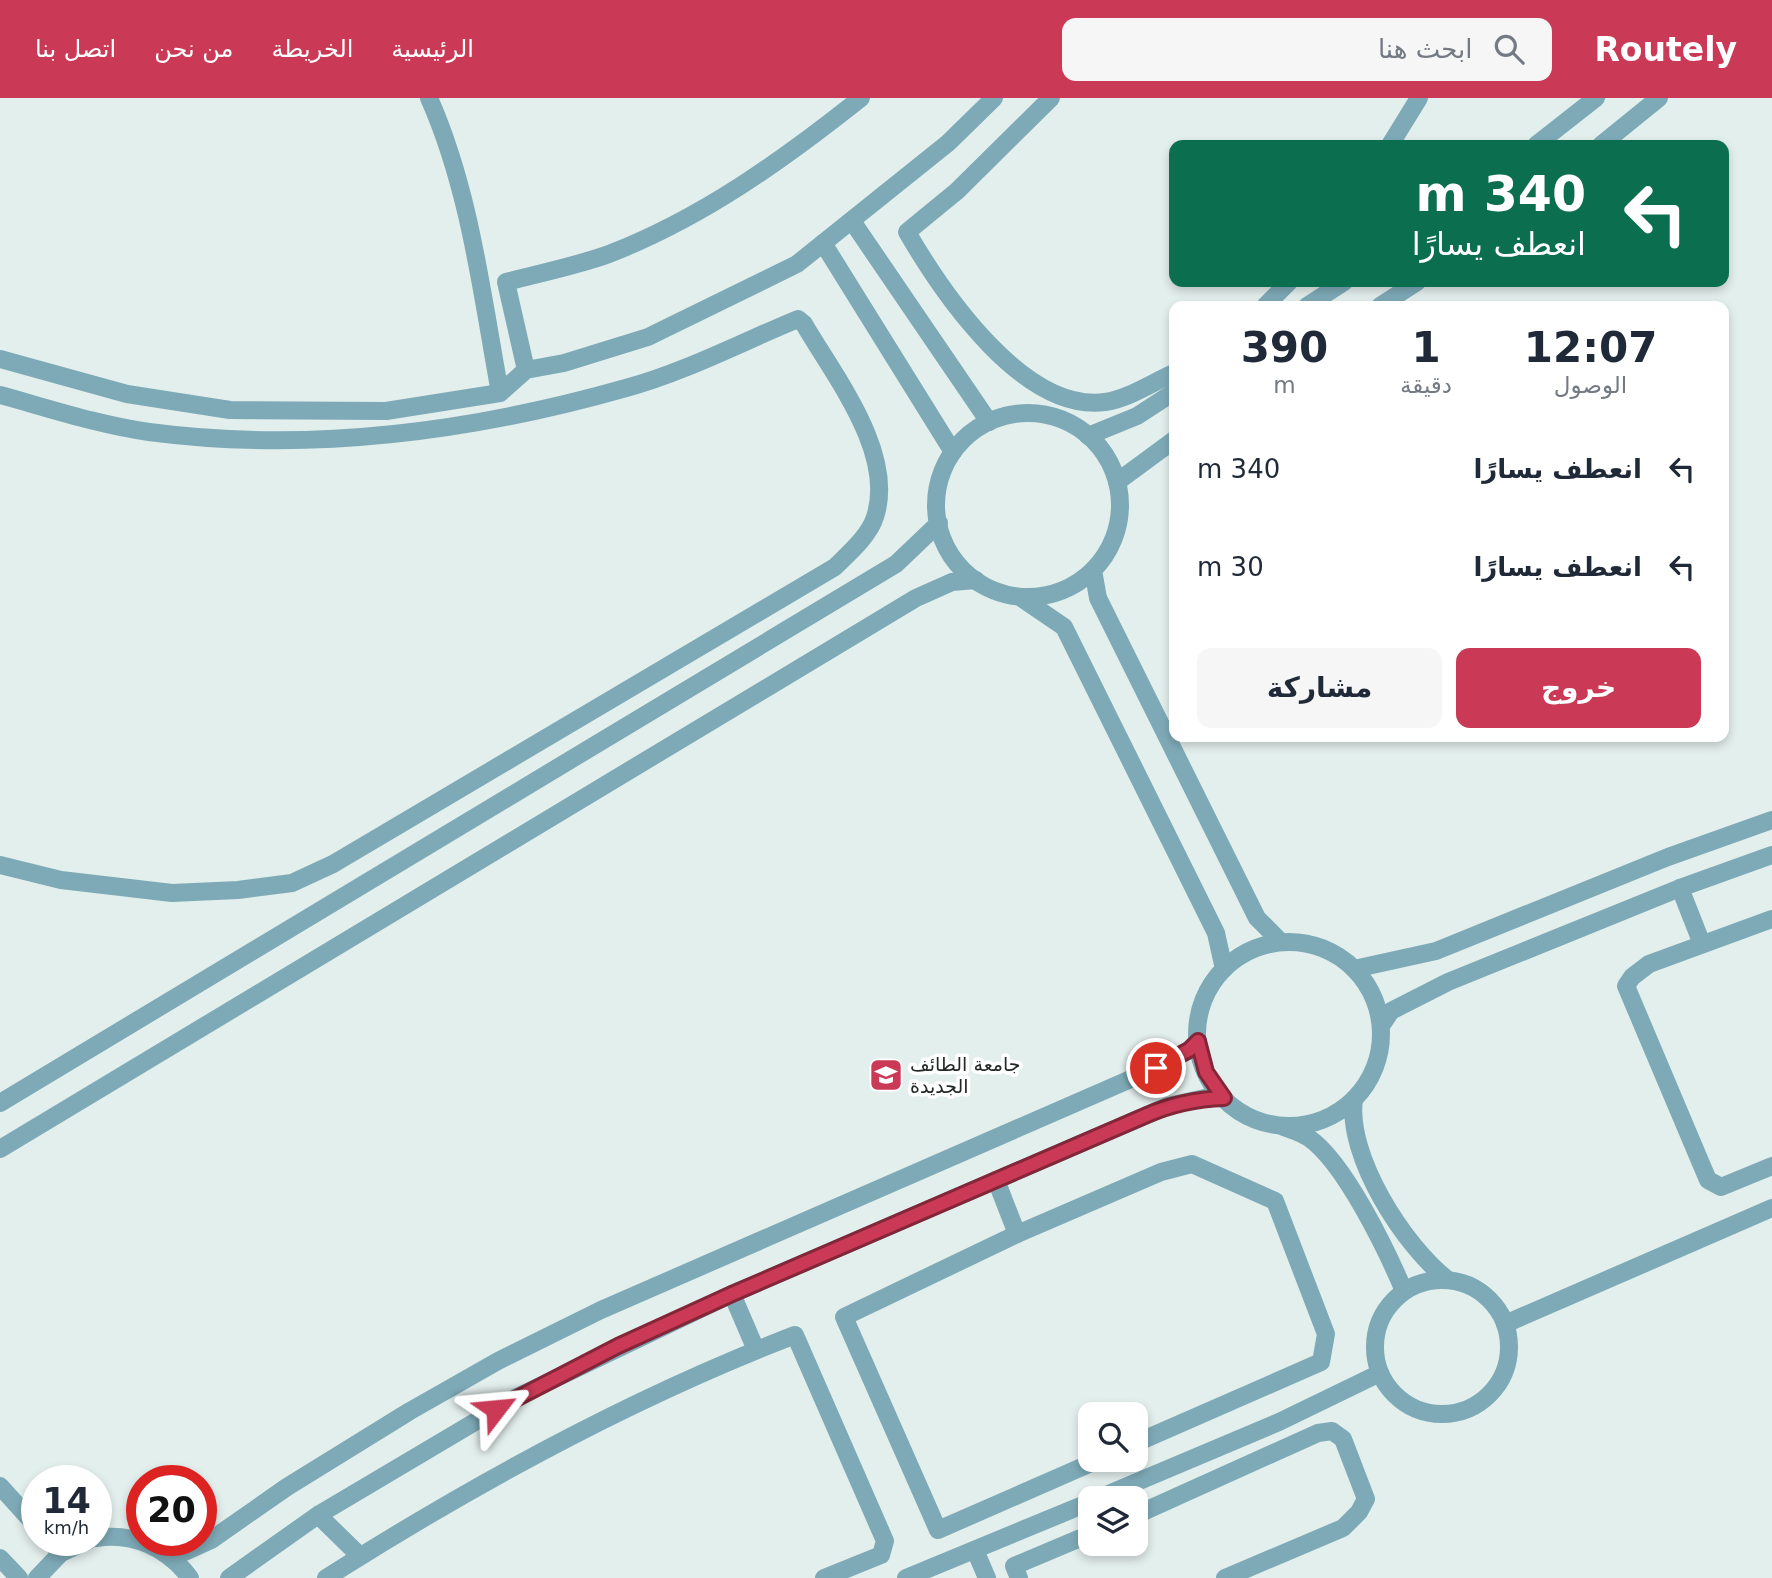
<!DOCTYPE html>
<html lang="ar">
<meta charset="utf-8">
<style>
:root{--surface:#fff;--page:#f6f6f7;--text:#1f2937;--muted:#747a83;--accent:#ca3a56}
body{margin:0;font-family:"DejaVu Sans",Vazirmatn,sans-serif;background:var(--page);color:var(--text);direction:rtl;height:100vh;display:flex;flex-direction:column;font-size:26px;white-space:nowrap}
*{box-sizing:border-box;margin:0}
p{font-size:23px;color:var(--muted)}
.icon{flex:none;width:38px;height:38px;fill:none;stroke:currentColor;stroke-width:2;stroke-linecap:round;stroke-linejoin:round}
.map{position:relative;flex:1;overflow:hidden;direction:ltr}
.drawer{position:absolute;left:1169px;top:203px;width:560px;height:441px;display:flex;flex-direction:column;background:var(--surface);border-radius:14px;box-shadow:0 4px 10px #0003;direction:rtl}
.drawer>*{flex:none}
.guide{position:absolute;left:1169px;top:42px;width:560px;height:147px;border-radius:14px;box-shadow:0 4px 10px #0003;direction:rtl;background:#0b6e4f;color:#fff;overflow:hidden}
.controls{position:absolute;left:1078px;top:1304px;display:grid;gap:14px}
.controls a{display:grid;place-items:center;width:70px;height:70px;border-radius:14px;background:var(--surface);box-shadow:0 4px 10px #0003;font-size:35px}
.speed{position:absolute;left:21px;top:1367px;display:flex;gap:14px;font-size:35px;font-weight:700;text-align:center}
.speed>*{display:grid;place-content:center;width:91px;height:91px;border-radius:50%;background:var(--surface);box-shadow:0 4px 10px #0003;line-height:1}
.speed small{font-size:18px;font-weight:400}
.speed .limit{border:10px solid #d22;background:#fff;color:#111}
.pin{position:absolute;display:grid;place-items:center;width:60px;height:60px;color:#fff;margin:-30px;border:4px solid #fff;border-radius:50%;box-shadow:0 2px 7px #0007}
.me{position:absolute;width:77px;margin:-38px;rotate:61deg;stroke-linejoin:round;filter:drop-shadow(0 0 5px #0008)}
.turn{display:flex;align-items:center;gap:24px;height:147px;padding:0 28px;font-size:32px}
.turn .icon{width:91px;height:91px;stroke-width:2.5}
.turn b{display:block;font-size:49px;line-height:60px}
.eta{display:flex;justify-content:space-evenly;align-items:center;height:119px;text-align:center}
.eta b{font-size:42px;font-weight:600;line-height:49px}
.primary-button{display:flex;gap:14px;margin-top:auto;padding:14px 28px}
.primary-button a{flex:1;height:80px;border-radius:14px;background:var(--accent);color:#fff;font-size:28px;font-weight:600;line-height:80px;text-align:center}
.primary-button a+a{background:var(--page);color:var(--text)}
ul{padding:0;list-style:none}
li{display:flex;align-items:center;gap:21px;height:98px;padding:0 28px}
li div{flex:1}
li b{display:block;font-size:26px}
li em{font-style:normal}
header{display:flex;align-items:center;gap:42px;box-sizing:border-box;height:98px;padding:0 35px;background:var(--accent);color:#fff}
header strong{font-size:33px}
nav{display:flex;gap:38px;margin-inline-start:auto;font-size:24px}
.search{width:490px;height:63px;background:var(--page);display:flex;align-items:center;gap:18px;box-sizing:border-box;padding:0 24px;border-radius:14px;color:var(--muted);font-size:26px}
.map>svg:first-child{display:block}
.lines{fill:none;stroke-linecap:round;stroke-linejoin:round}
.minor{stroke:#7eaab7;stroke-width:18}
.route-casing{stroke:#832638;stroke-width:18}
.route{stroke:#ca3a56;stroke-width:12}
.labels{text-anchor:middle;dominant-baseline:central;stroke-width:7;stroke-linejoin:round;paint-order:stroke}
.poi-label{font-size:19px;fill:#232726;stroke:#fff;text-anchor:start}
</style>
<header>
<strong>Routely</strong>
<div class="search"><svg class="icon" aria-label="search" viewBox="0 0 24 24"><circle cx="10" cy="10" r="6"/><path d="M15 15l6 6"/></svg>ابحث هنا</div>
<nav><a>الرئيسية</a><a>الخريطة</a><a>من نحن</a><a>اتصل بنا</a></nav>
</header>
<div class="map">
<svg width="1772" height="1480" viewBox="0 0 1772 1480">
<rect width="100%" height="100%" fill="#e3efed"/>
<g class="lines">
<g class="minor">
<path d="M429 0C470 92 482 197 500 295"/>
<path d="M1051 0 957 93 907 134C943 196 1024 315 1105 304 1128 301 1153 284 1174 275"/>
<path d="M1390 47 1419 0"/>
<path d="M1536 47 1596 0"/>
<path d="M1601 47 1659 0"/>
<path d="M852 123 989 324"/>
<path d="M823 145 953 354"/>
<path d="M1265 208 1289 184"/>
<path d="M1307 208 1344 184"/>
<path d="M1380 208 1417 184"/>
<path d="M0 261 127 296 230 312 386 313 500 295 526 272 564 265 648 239 797 166 948 45 994 0"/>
<path d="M526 272 506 184C540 175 576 168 609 156 702 120 783 62 861 0"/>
<path d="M0 297C48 310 99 327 149 334 309 355 471 334 626 290 685 274 742 244 798 221L804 226C834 278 896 355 875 419 869 438 849 455 835 469L333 766 292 785 238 792 172 795 61 782 0 767"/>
<circle cx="1028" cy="407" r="92"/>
<path d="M1088 338 1137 318 1174 294"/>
<path d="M1117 384 1174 342"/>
<path d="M1093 472 1098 500 1257 820 1281 844"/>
<path d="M1020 499 1064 529 1216 835 1224 871"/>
<path d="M1680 790 1702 846"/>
<path d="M1772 821 1649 866 1632 879 1626 888 1708 1082 1721 1089 1772 1068"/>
<circle cx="1289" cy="936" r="92"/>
<path d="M1354 871 1436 853 1668 759 1772 722"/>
<path d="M1381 928 1391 913 1448 884 1680 790 1772 757"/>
<path d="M1354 1001C1346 1058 1404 1148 1448 1182"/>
<path d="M0 1005 896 466 939 425"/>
<path d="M1284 1029C1292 1032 1302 1035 1309 1040 1345 1065 1387 1153 1404 1193"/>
<path d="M0 1051 916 500 952 484 976 482"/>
<path d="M996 1082 1017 1136"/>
<circle cx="1442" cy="1249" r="67"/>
<path d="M732 1196 756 1252"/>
<path d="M1505 1226 1772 1110"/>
<path d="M1098 1362 938 1432 844 1219 1017 1136 1161 1074 1192 1066 1275 1103 1326 1236 1321 1264 1136 1345"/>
<path d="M0 1388 37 1429"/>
<path d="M1099 1400 1279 1324 1380 1275"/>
<path d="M318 1417 360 1458"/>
<path d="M1136 1417 1318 1335 1332 1333 1343 1341 1366 1401 1359 1414 1343 1430 1225 1480"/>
<path d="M96 1440C133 1434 168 1450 190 1480"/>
<path d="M49 1442 61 1455"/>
<path d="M975 1452 987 1480"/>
<path d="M0 1460 19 1480"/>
<path d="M171 1460 211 1442 287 1389 410 1313 498 1263 601 1212 1156 970 1189 952 1198 943"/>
<path d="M37 1480 61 1455 89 1442"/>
<path d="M229 1480 318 1417 517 1299 732 1196 1168 1008 1205 1000H1224"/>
<path d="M326 1480C474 1386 631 1300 795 1237L885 1443 881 1457 824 1480"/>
<path d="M906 1480 1090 1404"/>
<path d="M1019 1480 1014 1468 1090 1436"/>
</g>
</g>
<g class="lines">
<defs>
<path id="route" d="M496 1311 618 1248 732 1196 1147 1017C1172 1006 1197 1001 1224 1000L1206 974 1198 943 1189 952 1156 970"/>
</defs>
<use href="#route" class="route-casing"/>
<use href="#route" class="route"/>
</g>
<defs>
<symbol id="university-square" viewBox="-11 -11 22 22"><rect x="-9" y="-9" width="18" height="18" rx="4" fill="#ca3a56" stroke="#fff"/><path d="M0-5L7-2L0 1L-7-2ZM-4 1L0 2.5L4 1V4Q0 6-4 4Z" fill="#fff"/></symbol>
</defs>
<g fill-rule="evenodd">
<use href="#university-square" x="867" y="958" width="38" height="38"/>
</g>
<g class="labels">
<g class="poi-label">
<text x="910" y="966">جامعة الطائف<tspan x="910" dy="22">الجديدة</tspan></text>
</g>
</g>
</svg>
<div class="controls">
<a><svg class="icon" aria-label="search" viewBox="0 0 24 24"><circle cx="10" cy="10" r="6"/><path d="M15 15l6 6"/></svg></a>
<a><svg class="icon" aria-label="layers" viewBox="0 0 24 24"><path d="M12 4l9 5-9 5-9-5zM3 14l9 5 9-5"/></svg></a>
</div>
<div class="speed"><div>14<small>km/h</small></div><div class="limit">20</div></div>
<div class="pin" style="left:1156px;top:970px;background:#d93025"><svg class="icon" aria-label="arrive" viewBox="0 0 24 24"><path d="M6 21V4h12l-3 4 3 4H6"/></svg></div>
<svg class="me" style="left:496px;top:1311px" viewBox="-20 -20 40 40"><path d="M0-17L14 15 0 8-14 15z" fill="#ca3a56" stroke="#fff" stroke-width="4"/></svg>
<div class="guide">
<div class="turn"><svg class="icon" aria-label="left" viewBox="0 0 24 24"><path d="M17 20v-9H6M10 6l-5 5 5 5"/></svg><div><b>340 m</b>انعطف يسارًا</div></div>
</div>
<section class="drawer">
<div class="eta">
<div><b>12:07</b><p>الوصول</p></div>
<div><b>1</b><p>دقيقة</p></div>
<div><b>390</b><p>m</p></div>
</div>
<ul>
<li><svg class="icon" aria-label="left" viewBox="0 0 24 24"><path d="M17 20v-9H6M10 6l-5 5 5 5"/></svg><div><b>انعطف يسارًا</b></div><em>340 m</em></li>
<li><svg class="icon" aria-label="left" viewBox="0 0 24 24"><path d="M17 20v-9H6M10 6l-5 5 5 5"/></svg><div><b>انعطف يسارًا</b></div><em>30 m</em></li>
</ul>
<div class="primary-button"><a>خروج</a><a>مشاركة</a></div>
</section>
</div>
